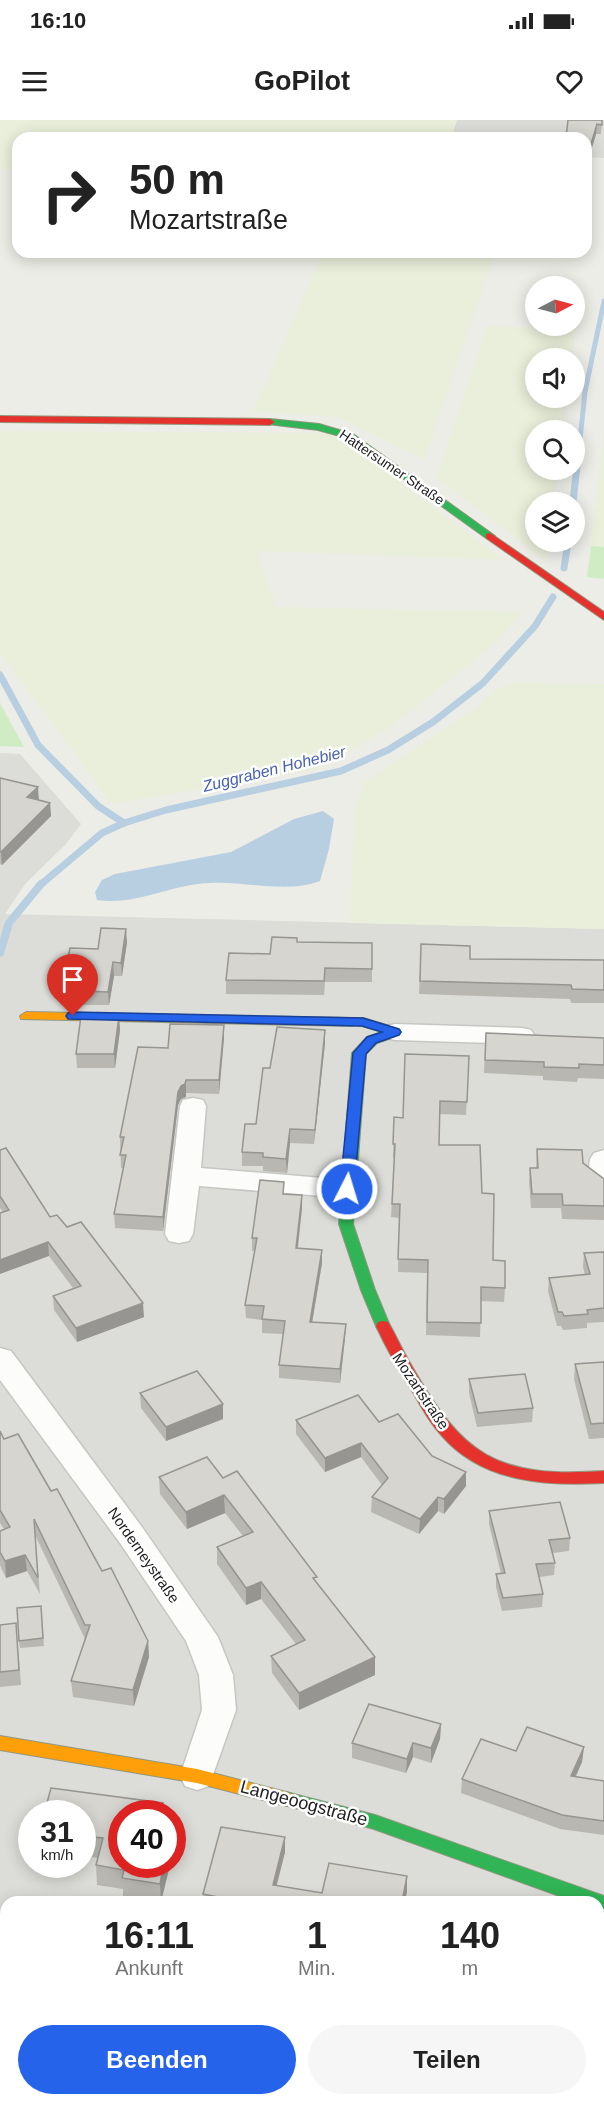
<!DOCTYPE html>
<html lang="de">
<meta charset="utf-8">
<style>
:root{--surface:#fff;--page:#f6f6f6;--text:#222;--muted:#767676;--accent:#2563eb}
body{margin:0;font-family:Arial,sans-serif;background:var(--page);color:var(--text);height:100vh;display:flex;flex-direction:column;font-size:22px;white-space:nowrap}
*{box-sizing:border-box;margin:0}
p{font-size:20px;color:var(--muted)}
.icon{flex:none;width:33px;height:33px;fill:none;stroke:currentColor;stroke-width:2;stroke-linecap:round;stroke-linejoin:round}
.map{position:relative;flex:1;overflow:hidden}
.drawer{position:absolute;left:0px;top:1776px;width:604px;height:210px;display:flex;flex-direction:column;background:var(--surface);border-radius:18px 18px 0 0;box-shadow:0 3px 15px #0003}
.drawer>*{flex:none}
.banner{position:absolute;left:12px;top:12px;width:580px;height:126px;border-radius:18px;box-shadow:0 3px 15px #0003;background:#fff;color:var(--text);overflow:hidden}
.needle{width:39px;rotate:84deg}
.tools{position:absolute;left:525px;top:156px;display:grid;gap:12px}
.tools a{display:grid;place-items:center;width:60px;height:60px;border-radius:50%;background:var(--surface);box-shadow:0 3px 15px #0003;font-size:30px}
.speed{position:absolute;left:18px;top:1680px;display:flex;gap:12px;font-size:30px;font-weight:700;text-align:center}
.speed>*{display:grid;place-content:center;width:78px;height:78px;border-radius:50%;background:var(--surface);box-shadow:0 3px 15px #0003;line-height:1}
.speed small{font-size:15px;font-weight:400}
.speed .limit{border:9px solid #d22;background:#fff;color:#111}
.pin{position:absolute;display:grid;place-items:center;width:51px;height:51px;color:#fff;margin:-62px -26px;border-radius:50% 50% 50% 0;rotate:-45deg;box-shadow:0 0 6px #0007}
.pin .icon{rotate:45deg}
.me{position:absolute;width:66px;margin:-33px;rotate:5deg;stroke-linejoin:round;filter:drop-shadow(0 0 4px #0008)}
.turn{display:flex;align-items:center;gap:21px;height:126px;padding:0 18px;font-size:27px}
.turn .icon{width:78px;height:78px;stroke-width:2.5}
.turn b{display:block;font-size:42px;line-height:51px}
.eta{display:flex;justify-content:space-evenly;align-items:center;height:102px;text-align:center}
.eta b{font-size:36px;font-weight:800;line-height:42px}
.primary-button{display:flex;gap:12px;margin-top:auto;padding:12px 18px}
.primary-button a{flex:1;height:69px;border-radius:36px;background:var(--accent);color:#fff;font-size:24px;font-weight:800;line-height:69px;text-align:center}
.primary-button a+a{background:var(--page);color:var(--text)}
.status{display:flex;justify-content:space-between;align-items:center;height:42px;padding:0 30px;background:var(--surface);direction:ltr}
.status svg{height:16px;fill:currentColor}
header{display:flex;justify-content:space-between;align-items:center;height:78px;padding:0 18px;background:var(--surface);font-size:27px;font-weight:800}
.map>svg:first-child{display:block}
.residential{fill:#dcdcd8;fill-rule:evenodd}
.farmland{fill:#e9efda}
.grass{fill:#d0ecc4}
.water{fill:#b8cfe2}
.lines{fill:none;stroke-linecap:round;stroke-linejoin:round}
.stream-far2{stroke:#b8cfe2;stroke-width:5}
.stream-far1{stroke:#b8cfe2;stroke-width:7}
.stream{stroke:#b8cfe2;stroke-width:8}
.street-casing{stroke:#c6c6c3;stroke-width:3}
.fast-casing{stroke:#90987e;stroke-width:2}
.slow-casing{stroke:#90987e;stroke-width:2}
.jam-casing{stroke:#90987e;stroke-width:2}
.street{fill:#fcfcfb;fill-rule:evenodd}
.fast{fill:#30b455;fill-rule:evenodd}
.slow{fill:#ff9f0a;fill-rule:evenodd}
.jam{fill:#e5322d;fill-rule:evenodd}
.wall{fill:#b8b7b2}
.shaded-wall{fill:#969591}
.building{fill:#d6d5cf;stroke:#969591;stroke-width:1.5}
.route{fill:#2563eb;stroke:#184099;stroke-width:1.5}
.labels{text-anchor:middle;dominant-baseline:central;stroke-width:5;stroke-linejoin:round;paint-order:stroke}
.far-street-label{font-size:14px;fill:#1f1f1f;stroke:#fff}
.street-label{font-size:15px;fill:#1f1f1f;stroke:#fff}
.water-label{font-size:16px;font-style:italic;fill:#4661b3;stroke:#fff}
.near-street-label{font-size:18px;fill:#1f1f1f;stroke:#fff}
</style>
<div class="status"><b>16:10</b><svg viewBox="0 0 49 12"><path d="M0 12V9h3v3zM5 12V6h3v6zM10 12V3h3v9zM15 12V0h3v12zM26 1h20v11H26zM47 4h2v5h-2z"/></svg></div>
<header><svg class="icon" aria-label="menu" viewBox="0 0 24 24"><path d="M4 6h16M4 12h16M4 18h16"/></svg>GoPilot<svg class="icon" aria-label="heart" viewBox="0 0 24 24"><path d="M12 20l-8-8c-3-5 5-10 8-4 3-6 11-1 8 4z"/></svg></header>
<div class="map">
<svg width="604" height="1986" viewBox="0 0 604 1986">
<rect width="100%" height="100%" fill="#edede7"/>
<g class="residential">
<path d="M457 0H604V38L587 37 586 18H451Z"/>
<path d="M0 633 20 634 81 704 66 724 25 764 5 794 604 809V1986H0ZM32 1694H82V1744H32ZM122 1694H172V1744H122ZM6 1782H598V1980H6Z"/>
</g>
<g class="farmland">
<path d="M0 0H457L451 18H18V49H0Z"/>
<path d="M323 132H495L425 340 338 297 253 292Z"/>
<path d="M487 206 576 208 572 238H536V278H567L563 310H536V350H558L553 382H536V422H548L546 441 436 357Z"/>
<path d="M604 310V427L591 426Z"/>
<path d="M0 311 334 313 504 440 258 431 276 487 524 492 492 526 392 606 319 649 112 684 0 533Z"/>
<path d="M512 563 604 564V809L350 803 355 686 364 663 476 588 496 569Z"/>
</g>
<g class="grass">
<path d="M591 426 604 427V459L587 457Z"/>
<path d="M0 583 24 627 0 626Z"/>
</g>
<path class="water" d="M323 691 334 699 329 729 320 761C285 774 247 761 210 763 171 764 137 786 97 780L95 772 102 760 115 754 231 732 294 699Z"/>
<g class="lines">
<path class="stream-far2" d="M578 339 585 272 604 181"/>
<g class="stream-far1">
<path d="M573 382 578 337"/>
<path d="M564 448 568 422"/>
<path d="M0 555 38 625 98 686 124 703"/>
<path d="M39 766 102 713 124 703 166 690 341 651 388 630 433 602 483 563 535 506 553 477"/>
</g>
<path class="stream" d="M0 833 9 803 41 764"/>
<defs>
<g id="street">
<path d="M395 904 522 908 531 910 535 916 531 922 522 924 395 920 386 918 382 912 386 906Z"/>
<path d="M193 978 203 980 206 986 201 1048 347 1060 357 1063 361 1069 357 1075 347 1078 199 1066 193 1114 189 1121 179 1123 169 1121 165 1114 180 986 183 980Z"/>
<path d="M604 1030V1063L592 1061 588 1055 590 1039 594 1033Z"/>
<path d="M0 1228 11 1231 142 1407 218 1517 233 1555 236 1590 209 1666 197 1670 185 1666 180 1656 202 1590 199 1555 186 1521 120 1423 0 1260Z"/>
</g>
<g id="fast">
<path d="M270 299 319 304 353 314 495 416 490 419 486 418 347 318 318 310 267 304V300Z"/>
<path d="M353 898H363L400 909 402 912 400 915 377 923 366 934 353 1104 375 1170 390 1206 388 1210H378L376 1206 361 1170 339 1104 352 933 367 917 382 912 362 906 348 905 347 902 348 899Z"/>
<path d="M286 1672 375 1695 604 1776V1788L598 1790V1782H576L374 1709 280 1684 277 1679 280 1674Z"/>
</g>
<g id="slow">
<path d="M26 892 353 898 359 902 353 906 21 899 20 896Z"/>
<path d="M0 1616 197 1649 286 1672 292 1674 295 1679 292 1684 286 1686 197 1663 0 1630Z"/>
</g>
<g id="jam">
<path d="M0 296 270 299 275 302 270 305 0 302Z"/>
<path d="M490 413 604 492V500L486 418V414Z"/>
<path d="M383 1201 388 1202C396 1215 402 1230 410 1243 463 1336 495 1358 604 1351V1363C547 1366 483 1363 442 1316 431 1304 422 1289 414 1274 400 1252 387 1230 376 1206L378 1202Z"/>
</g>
</defs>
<use href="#street" class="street-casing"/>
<use href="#fast" class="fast-casing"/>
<use href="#slow" class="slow-casing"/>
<use href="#jam" class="jam-casing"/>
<use href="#street" class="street"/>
<use href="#fast" class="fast"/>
<use href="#slow" class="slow"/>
<use href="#jam" class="jam"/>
</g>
<g class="wall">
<path d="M568 0H602L601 14H596L590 34H586V18Z"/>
<path d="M0 658 38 680 50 683 51 696 2 745 0 744Z"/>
<path d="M127 822 122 856H114L109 885H84V867H66L65 853 98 829Z"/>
<path d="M297 822 372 823V862H325L324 875 226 874V860L270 834Z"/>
<path d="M421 824 470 839 604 840V883H571L570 879 419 874Z"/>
<path d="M119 896 120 910 115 948H77L76 934Z"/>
<path d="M325 910V923L314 1024 290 1023 287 1053 263 1051V1046H242V1032L256 1004 270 948Z"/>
<path d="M486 913 604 918V959L578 958 577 962 543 960V956L484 953Z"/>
<path d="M224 918 219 974 186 973V977L181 979 178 985 163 1111 115 1108 114 1094 124 1048H121L120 1017 168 928Z"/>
<path d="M469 936 466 995 440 994 439 1025 482 1073 493 1140 505 1168 504 1182 481 1181 480 1217 426 1215 427 1153 398 1152 399 1098 391 1097 394 1038H393L394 997 403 998Z"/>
<path d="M537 1029 583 1043 604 1059V1100L562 1099 561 1088H531L529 1061 530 1048H536Z"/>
<path d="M0 1030 50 1097 67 1107 144 1197 77 1222 54 1190 53 1176 73 1168 49 1136 3 1092 0 1088Z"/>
<path d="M284 1074 302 1088 298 1128 322 1130V1143L312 1202 345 1218 340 1263 279 1258V1245L283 1214 262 1213V1200L246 1198 245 1185 255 1131H252V1118Z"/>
<path d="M604 1132V1202L587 1203V1208L563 1210 561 1206H557L548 1171 549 1158 585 1155 583 1147 584 1133Z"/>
<path d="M604 1242V1318L589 1319 574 1259 575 1244Z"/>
<path d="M469 1259 533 1288 532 1302 477 1307 469 1273Z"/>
<path d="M140 1273 223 1299 166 1321 141 1288Z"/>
<path d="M296 1300 379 1302 432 1336 466 1352V1366L444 1394 438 1391 419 1414 371 1392 372 1377 382 1365 361 1337 325 1352 296 1314Z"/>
<path d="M0 1311 4 1319 51 1371 102 1451 148 1521 149 1537 134 1586 73 1577 71 1561 85 1519 35 1415 40 1474 27 1451 6 1458 0 1445V1411L4 1409 0 1403Z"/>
<path d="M159 1357 223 1358 317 1463 375 1537V1555L299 1590 272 1553 271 1536 296 1524 261 1479 246 1485 217 1444V1427L243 1416 225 1393 187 1409 160 1374Z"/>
<path d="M489 1391 570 1418 569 1431 553 1433 555 1443 554 1455 539 1457 543 1474 542 1487 502 1491 496 1467V1454H501L489 1404Z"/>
<path d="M41 1486 44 1526 20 1528 19 1521Z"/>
<path d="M16 1503 21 1565 0 1567V1505Z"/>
<path d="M441 1604 440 1619 431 1643 413 1637 406 1653 352 1638V1623Z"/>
<path d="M584 1627 582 1642 576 1657 604 1661V1715L560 1709 461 1673 462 1659 516 1631Z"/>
<path d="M163 1683 164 1694H122L169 1749 161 1782H148L123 1779V1769L97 1765 96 1745 98 1738 82 1736V1694Z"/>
<path d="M285 1732 277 1765 322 1773 407 1771 405 1782H204L203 1774Z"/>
</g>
<g class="shaded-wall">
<path d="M597 4 596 14 590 34 591 24Z"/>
<path d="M38 667 39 680 27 677Z"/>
<path d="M50 683 51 696 2 745 1 732Z"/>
<path d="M126 809 127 822 122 856 121 843Z"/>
<path d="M113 842 114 856 109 885 108 872Z"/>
<path d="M119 896 120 910 115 948 114 934Z"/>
<path d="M224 905V918L219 974V960Z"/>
<path d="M325 910V923L314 1024 315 1010Z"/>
<path d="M186 960V977L181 979 178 985 163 1111V1097L178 972 181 966Z"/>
<path d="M290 1009V1023L287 1053 286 1039Z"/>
<path d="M302 1075V1088L296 1141V1128Z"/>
<path d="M48 1122 49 1136 0 1154V1140Z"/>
<path d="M322 1130V1143L310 1215V1202Z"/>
<path d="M143 1183 144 1197 77 1222 76 1208Z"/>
<path d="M346 1204 345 1218 340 1263V1249Z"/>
<path d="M223 1284V1299L166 1321V1307Z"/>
<path d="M361 1323V1337L325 1352V1338Z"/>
<path d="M466 1352V1366L444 1394V1379Z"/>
<path d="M224 1375 225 1393 187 1409 186 1392Z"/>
<path d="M438 1377V1391L419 1414 420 1399Z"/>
<path d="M25 1435 27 1451 6 1458 5 1441Z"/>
<path d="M261 1462V1479L246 1485V1468Z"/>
<path d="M148 1521 149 1537 134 1586 133 1570Z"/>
<path d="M375 1537V1555L299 1590V1573Z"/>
<path d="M441 1604 440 1619 431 1643V1628Z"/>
<path d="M413 1623V1637L406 1653 407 1639Z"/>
<path d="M584 1627 582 1642 569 1670 571 1656Z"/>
<path d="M163 1683 164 1694H160Z"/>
<path d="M285 1717V1732L273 1779V1765Z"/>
<path d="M164 1744H169V1749L161 1782 160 1764Z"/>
<path d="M407 1756V1771L405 1782H402Z"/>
</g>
<g class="building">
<path d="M568 0H602V5L597 4 591 24H586V18H566Z"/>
<path d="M0 658 38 667 27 677 50 683 1 732 0 731Z"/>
<path d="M101 808 126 809 121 843 113 842 108 872 84 871 86 854 65 853 70 828 98 829Z"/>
<path d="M272 817 297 818V822L372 823V849L325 848 324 861 226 860 229 833 270 834Z"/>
<path d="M421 824 470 826V839L604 840V870L572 869 571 865 420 861Z"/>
<path d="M81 896H119L114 934H76Z"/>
<path d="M170 904 224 905 219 960H186L185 964 181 966 178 972 163 1097 114 1094 126 1035H120L124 1017H120L138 927 168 928Z"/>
<path d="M277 907 325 910 315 1010 290 1009 286 1039 263 1037V1033L242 1032 245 1004H256L263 948H270Z"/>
<path d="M486 913 604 918V945L579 944V948L544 947V942L485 940Z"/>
<path d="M405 934 469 936 467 982 440 981 439 1025H480L482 1073 494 1074 493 1140 505 1141V1168L481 1167V1203L427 1202 428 1140 398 1139 400 1084H392L395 1024H393L394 997 403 998Z"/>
<path d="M6 1028 50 1097 57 1095 67 1107 81 1102 143 1183 76 1208 53 1176 81 1166 48 1122 0 1140V1093L9 1090 0 1076V1030Z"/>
<path d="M537 1029 582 1030 583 1043 604 1059V1086L563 1085 562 1074H532L530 1048H538Z"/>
<path d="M260 1060 284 1062 283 1074 302 1075 296 1128 322 1130 310 1202 346 1204 340 1249 279 1245 285 1201 262 1199 264 1186 245 1185 257 1118H252Z"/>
<path d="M604 1132V1188L587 1190 588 1194 564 1196 562 1192H558L549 1158 590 1154 584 1133Z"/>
<path d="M604 1242V1303L591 1304 575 1244Z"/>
<path d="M197 1251 223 1284 166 1307 140 1273Z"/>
<path d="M525 1254 533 1288 478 1293 469 1259Z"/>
<path d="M358 1275 379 1302 398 1294 432 1336 466 1352 444 1379 438 1377 420 1399 372 1377 388 1358 361 1323 325 1338 296 1300Z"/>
<path d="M0 1311 4 1319 18 1314 51 1371 57 1369 102 1451 111 1448 148 1521 133 1570 71 1561 90 1505H85L34 1399 38 1458 25 1435 5 1441 0 1432V1411L10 1407 0 1390Z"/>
<path d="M207 1337 223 1358 237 1351 317 1457 313 1458 375 1537 299 1573 271 1536 305 1520 261 1462 246 1468 217 1427 253 1412 224 1375 186 1392 159 1357Z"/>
<path d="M560 1382 570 1418 549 1420 555 1443 536 1444 543 1474 503 1478 496 1454 505 1453 489 1391Z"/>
<path d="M41 1486 43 1518 19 1521 17 1488Z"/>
<path d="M16 1503 19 1550 0 1552V1505Z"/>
<path d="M369 1584 441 1604 431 1628 413 1623 407 1639 352 1623Z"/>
<path d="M527 1607 584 1627 571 1656 604 1661V1701L562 1695 462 1659 481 1619 516 1631Z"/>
<path d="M51 1668 163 1683 160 1694H122V1744H164L160 1764 122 1758 124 1750 96 1745 103 1718 82 1716V1694H44Z"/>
<path d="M221 1707 285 1717 273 1765 322 1773 329 1743 407 1756 402 1782H243L203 1774Z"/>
</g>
<path class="route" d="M73 892 363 898 399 909 401 912 399 915 376 923 366 934 354 1069 347 1073 340 1069 353 933 367 917 382 912 362 906 68 899 66 896 68 893Z"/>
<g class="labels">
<g class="far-street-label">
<text transform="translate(392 347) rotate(34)">Hattersumer Straße</text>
</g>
<g class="street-label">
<text transform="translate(421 1271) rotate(56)">Mozartstraße</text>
<text transform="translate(144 1435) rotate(55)">Norderneystraße</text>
</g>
<g class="water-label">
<text transform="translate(274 649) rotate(-14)">Zuggraben Hohebier</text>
</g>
<g class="near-street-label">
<text transform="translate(304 1683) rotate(15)">Langeoogstraße</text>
</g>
</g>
</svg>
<div class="tools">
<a><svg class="needle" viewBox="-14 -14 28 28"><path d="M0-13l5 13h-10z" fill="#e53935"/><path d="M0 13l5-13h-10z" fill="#767676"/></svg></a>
<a><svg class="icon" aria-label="sound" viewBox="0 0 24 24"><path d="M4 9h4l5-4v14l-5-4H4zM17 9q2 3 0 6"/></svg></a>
<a><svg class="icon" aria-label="search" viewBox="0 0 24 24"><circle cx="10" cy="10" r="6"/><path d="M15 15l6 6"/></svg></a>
<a><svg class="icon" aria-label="layers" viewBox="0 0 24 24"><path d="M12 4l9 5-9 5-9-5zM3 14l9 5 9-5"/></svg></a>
</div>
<div class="speed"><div>31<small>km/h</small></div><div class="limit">40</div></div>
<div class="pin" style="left:73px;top:896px;background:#d93025"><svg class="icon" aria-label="arrive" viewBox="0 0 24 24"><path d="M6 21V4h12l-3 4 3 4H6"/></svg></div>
<svg class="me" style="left:347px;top:1069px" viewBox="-20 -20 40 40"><circle r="17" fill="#2563eb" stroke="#fff" stroke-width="3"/><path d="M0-11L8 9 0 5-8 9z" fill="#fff"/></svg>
<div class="banner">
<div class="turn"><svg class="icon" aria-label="right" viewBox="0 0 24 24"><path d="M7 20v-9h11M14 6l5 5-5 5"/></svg><div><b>50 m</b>Mozartstraße</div></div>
</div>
<section class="drawer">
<div class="eta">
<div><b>16:11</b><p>Ankunft</p></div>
<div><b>1</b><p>Min.</p></div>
<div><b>140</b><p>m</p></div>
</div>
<div class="primary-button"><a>Beenden</a><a>Teilen</a></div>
</section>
</div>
